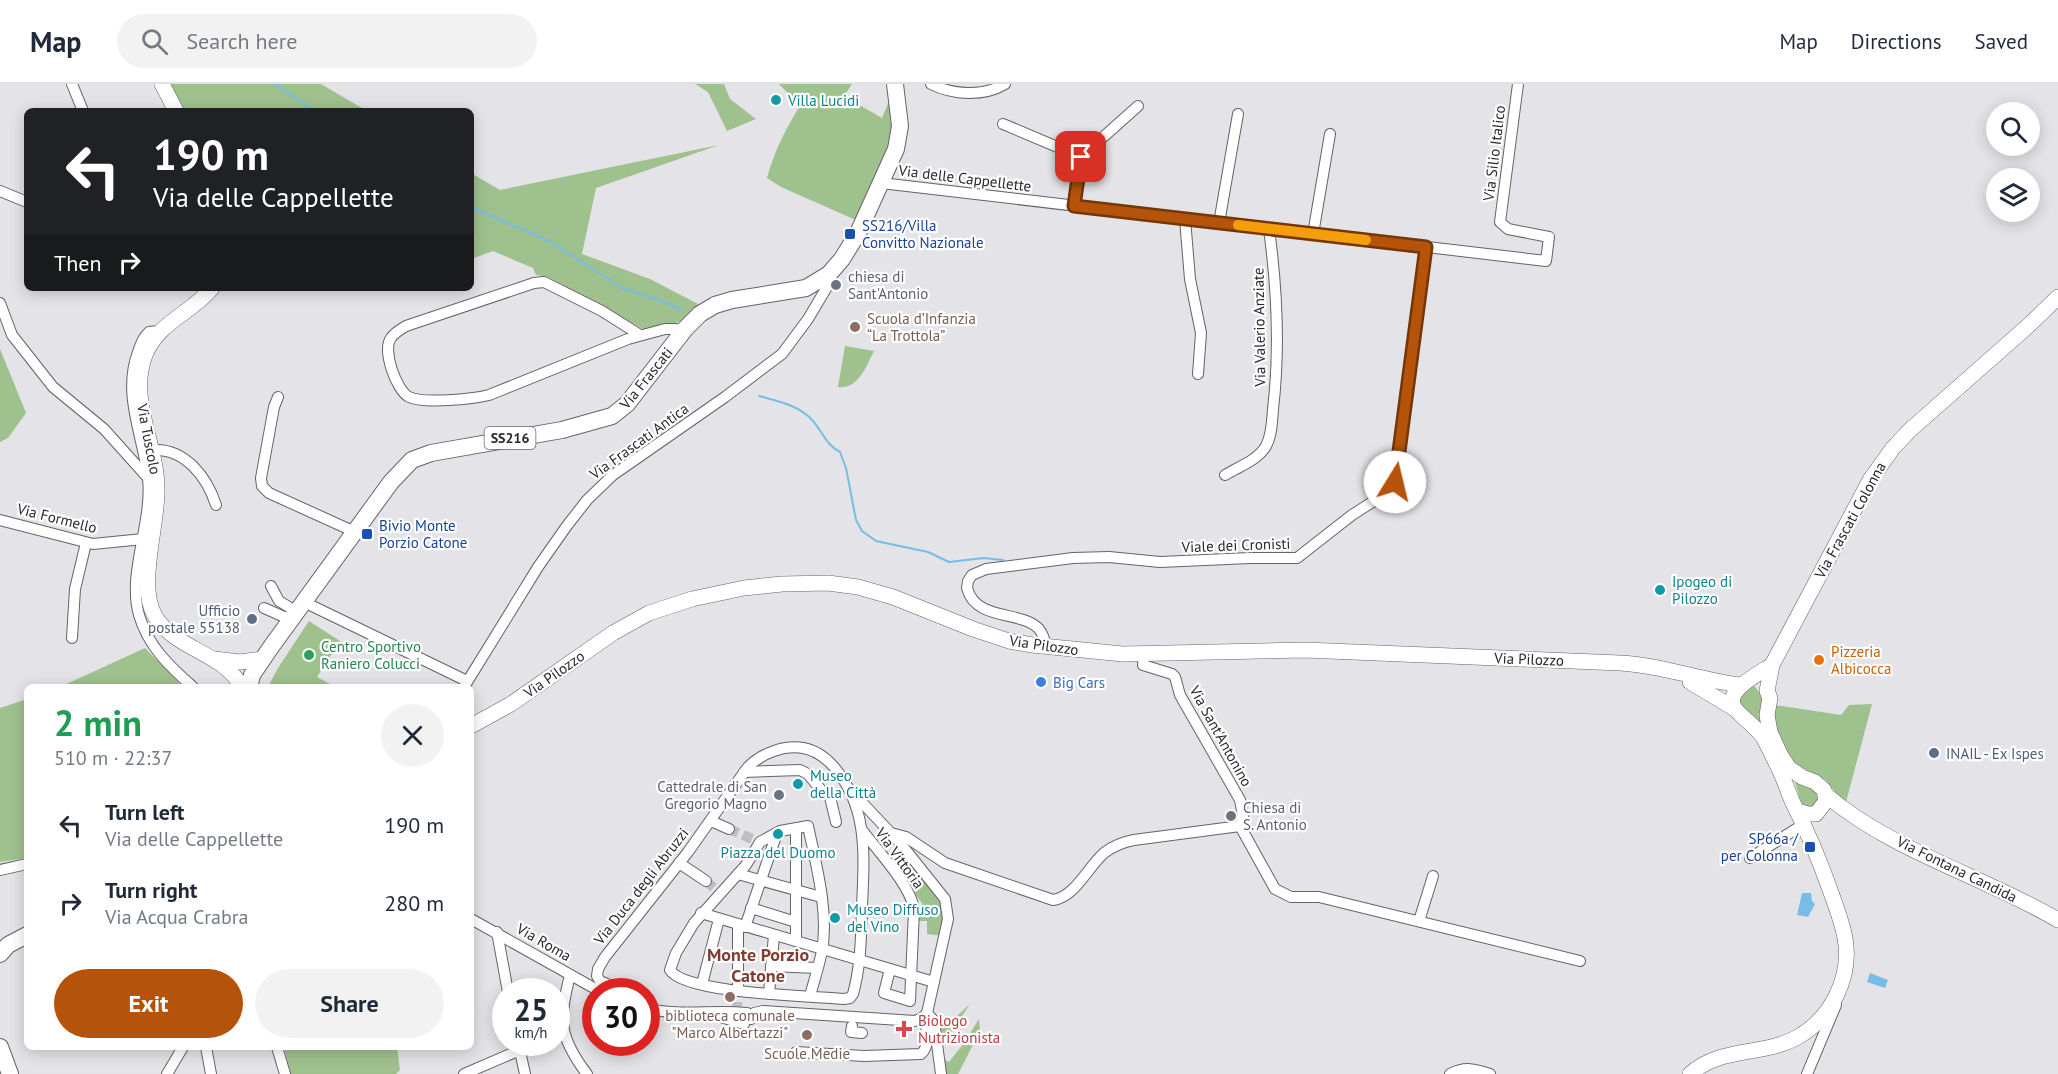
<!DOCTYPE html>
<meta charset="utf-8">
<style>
:root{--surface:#fff;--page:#f2f2f3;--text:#1f2937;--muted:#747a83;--line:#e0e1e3;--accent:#b45309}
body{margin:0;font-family:"PT Sans",sans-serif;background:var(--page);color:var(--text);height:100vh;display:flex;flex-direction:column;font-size:22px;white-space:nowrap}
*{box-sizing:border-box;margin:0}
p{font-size:20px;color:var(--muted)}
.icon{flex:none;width:33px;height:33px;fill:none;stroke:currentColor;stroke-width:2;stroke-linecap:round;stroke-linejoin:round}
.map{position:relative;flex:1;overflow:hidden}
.panel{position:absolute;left:24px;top:600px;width:450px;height:366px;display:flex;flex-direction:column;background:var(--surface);border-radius:9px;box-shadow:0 3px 15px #0003}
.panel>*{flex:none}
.guide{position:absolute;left:24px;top:24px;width:450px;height:183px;border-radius:9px;box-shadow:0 3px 15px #0003;background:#202124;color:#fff;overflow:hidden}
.controls{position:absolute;left:1986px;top:18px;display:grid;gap:12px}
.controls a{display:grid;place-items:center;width:54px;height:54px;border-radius:50%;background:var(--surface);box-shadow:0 3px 15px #0003;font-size:30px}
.speed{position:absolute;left:492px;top:894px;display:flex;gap:12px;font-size:30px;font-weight:700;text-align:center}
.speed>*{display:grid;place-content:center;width:78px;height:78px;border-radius:50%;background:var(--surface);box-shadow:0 3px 15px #0003;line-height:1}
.speed small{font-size:15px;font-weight:400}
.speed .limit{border:9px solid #d22;background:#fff;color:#111}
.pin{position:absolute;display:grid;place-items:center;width:51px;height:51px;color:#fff;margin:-26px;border-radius:12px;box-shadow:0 3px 9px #0006}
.me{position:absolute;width:66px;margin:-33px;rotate:9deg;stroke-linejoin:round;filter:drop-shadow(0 0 4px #0008)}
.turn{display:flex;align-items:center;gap:21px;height:126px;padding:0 30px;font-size:27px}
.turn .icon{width:78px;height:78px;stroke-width:2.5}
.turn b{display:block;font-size:42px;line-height:51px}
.then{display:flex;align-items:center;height:57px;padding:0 30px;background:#0003;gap:12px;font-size:22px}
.round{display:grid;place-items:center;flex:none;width:63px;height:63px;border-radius:32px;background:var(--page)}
.overview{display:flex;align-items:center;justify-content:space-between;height:102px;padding:0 30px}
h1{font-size:36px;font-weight:700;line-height:45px;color:#1e9e55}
.button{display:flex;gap:12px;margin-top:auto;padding:12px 30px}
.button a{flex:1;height:69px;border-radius:36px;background:var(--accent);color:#fff;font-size:24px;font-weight:700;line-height:69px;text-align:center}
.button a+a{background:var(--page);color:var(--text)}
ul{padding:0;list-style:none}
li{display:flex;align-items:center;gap:18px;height:78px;padding:0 30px}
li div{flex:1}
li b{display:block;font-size:22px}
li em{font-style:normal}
header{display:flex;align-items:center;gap:36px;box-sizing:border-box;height:84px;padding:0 30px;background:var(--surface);border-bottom:2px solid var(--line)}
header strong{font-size:28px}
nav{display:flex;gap:33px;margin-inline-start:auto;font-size:21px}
.search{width:420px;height:54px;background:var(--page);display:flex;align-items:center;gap:15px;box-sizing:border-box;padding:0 21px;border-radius:33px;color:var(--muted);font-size:22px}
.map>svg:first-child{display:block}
.green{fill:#9fc18e}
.water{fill:#77bde6}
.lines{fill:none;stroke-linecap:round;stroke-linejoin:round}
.stream{stroke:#77bde6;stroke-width:2}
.street-tunnel{stroke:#bebec2;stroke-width:10;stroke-dasharray:10 5;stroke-linecap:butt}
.street-casing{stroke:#636368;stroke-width:12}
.secondary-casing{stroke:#636368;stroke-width:16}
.primary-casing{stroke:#636368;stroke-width:18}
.street{stroke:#fff;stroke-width:10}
.secondary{stroke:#fff;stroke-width:15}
.primary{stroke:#fff;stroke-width:16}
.route-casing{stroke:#753606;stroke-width:15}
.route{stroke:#b45309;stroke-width:10}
.slow{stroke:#f59e0b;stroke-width:10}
.culture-dot{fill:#0f9aa8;stroke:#fff;stroke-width:2}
.transit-dot{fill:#1a4fb4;stroke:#fff;stroke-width:2}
.worship-dot{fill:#6b7280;stroke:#fff;stroke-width:2}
.education-dot{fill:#8d6e63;stroke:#fff;stroke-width:2}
.service-dot{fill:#5c6f8a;stroke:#fff;stroke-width:2}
.leisure-dot{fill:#2e9e5b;stroke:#fff;stroke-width:2}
.food-dot{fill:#e8710a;stroke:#fff;stroke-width:2}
.shop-dot{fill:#3f7fe0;stroke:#fff;stroke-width:2}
.health-dot{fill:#e0444e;stroke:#fff;stroke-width:2}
.labels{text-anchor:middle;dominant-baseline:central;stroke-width:4.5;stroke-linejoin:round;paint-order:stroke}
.shield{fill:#fff;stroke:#69696b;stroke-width:1.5}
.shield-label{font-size:14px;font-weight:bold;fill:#29292b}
.culture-label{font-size:15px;fill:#0d838f;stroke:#fff;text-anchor:start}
.street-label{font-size:15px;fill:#29292b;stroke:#fff}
.transit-label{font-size:15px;fill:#164399;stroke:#fff;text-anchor:start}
.worship-label{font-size:15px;fill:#5b616d;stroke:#fff;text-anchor:start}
.education-label{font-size:15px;fill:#785e54;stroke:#fff}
.service-label{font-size:15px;fill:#4e5e75;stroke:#fff;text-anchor:end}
.leisure-label{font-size:15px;fill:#27864d;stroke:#fff;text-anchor:start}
.food-label{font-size:15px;fill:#c56008;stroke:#fff;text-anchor:start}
.shop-label{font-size:15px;fill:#366cbe;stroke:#fff;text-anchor:start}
.health-label{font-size:15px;fill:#be3a42;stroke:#fff;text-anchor:start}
.quarter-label{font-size:18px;font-weight:bold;fill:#823c2f;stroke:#fff}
</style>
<header>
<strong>Map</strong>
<div class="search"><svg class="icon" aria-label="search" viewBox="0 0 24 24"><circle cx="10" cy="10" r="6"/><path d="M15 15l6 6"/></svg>Search here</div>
<nav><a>Map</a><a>Directions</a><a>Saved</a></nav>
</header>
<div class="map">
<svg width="2058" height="990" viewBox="0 0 2058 990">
<rect width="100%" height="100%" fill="#e3e3e8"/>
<g class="green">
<path d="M169 0H321L367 27H183Z"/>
<path d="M695 0H724L730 15 756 35 727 47 708 8Z"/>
<path d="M779 0H852L844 12 882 34 889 17 893 49 888 68 858 137 781 103 767 94C774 68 786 44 800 22Z"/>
<path d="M719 61 596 104 582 170 650 195 698 220 683 237 645 246 548 193 536 191 533 184 493 167 471 175V89L500 106Z"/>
<path d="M845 262 874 267C867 281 858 306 838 303Z"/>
<path d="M0 265 26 329 8 354 0 358Z"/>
<path d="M309 537 340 557 317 593 336 603H268L278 584Z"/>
<path d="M145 564 183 603H60Z"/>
<path d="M1753 601 1764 613 1763 641 1740 623V608Z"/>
<path d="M27 615V774L0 778V624Z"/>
<path d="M1872 620 1845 722 1826 696 1819 692 1809 691 1792 678 1775 646 1774 621 1841 631 1849 621Z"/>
<path d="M1794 694 1821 709 1818 724H1802Z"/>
<path d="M909 773 943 814V852L927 850V837H917L922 819 914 809 920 804 912 794 906 798 895 784Z"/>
<path d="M970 920 942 962 938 935 941 932 946 936 957 932Z"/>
<path d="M979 935 980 947 958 990H945L943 979 945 976 949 978 964 959Z"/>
<path d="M284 963H397L400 986 396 990H291Z"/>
</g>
<g class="water">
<path d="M1802 809H1811L1812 817 1815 820 1808 833 1797 831Z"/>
<path d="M1870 889 1888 896 1885 904 1867 898Z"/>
</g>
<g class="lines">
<g class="stream">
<path d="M275 0 314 27"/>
<path d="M471 123 551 158 622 204 662 217 682 226"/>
<path d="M759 312C777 317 799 321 812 336 823 348 826 361 840 368L846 384 856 436 862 447 876 457 928 468 949 478 984 474 1003 476"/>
</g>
<g class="street-tunnel">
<path d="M729 745 757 757"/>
<path d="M706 797 720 809"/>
<path d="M737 928 738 907"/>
</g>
<defs>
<g id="street">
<path d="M72 0 83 27"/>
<path d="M931 0C953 11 983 13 1005 0"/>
<path d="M1003 40 1081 73"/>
<path d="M881 99 1546 177 1549 153 1508 145 1500 138 1518 0"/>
<path d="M0 107 27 118"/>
<path d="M1074 122 1081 73 1138 22"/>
<path d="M1185 135 1190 195 1201 249 1198 290"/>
<path d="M1219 139 1238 30"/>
<path d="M1313 150 1330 50"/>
<path d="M0 219 12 251 53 303 104 345 148 394"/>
<path d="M160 247 149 248C143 253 141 260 138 268 122 310 143 351 148 394 153 439 127 488 139 531 148 562 169 582 193 603"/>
<path d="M640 251 602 227 544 198 534 199 406 242C401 245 394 249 391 254 382 266 396 306 409 313 423 320 473 315 489 311L628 255 665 245H676L682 248"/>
<path d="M278 313 274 323 261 394 262 402 269 409 355 448"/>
<path d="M153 366C185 364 207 393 216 421"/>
<path d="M1225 391C1238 383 1258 376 1266 362 1272 351 1272 337 1273 325 1280 266 1277 204 1269 145"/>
<path d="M0 436 93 460 143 455"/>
<path d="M271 502 279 517 297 528"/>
<path d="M304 518 467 597"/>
<path d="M264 524 291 536"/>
<path d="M72 554 75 505 86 459"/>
<path d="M1046 563C1045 557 1043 550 1039 545 1022 526 976 538 967 504L968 497 972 491 986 485 1073 474 1109 473 1160 478 1250 474H1297L1352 431 1388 408 1396 394 1426 163"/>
<path d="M464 603 538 483 566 443 587 416 613 391 725 313 782 270 808 235 827 203 832 189"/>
<path d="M744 688 800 686 808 690 821 706"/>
<path d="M855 711 901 760 945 815 948 835 927 929"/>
<path d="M830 713 836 738"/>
<path d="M711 737 729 745"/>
<path d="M1240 742 1275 805 1291 813H1319L1580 877"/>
<path d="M796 745V857"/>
<path d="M862 746C877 766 912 803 914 826L910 917 884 909 890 885"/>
<path d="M891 749 906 753 945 779 1053 816C1075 813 1088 783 1104 769 1113 762 1123 758 1134 756L1240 742 1243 732 1240 716 1180 611 1175 593 1172 590 1143 581 1144 571"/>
<path d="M1750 774 1804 740"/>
<path d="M679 779 706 797"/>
<path d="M0 786 27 780"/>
<path d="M738 790 821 813"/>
<path d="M751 824 796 838"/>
<path d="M701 829 934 898"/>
<path d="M471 835 601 908"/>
<path d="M1419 837 1433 792"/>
<path d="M738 841V907"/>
<path d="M745 843 777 749"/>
<path d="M497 848 508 908"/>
<path d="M771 882 817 884"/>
<path d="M570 891C559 936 558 952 587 990"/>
<path d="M702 900 719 835"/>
<path d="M626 908 600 897 597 892 598 885 605 873 688 768 748 683C762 669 784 661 803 664 815 666 826 674 834 683 869 724 864 773 862 823 861 853 861 881 853 910L850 914 844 915C814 912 685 910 670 886L676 869 694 839 746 781 760 758 780 747 808 742C816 780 829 828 822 867 819 882 814 897 810 912"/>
<path d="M769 910 774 851"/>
<path d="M646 924C679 933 714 925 747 929"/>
<path d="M927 929 934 937 941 990"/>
<path d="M714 931 744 940"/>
<path d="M751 935 754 929 763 927 915 937 922 934 927 929"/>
<path d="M852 942 851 948 862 949"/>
<path d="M518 958 525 990"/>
<path d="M206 963 211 990"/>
<path d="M277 963 285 990"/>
<path d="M796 968 864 972 921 970C931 961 927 944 924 933"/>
<path d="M167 990 183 963"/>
<path d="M464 990 520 966"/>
<path d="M1450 990C1465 982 1475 985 1490 990"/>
<path d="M1807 990 1836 921"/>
</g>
<g id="secondary">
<path d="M162 0 176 27"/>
<path d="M212 204C192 229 158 238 145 271 128 316 157 360 157 405 158 440 137 502 155 532 175 566 223 568 242 603"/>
<path d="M214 575 240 578 262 575"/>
<path d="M1690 598 1735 625"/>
<path d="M471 642 511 620 613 549 649 529 692 515 744 504 782 500 828 499 858 503 893 513 973 545 1009 557 1032 561 1123 570 1305 566 1620 579C1661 581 1700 596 1740 601"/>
<path d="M1826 711C1892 767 1983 792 2058 836"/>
<path d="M1797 727 1808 730H1816L1826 717 1824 706 1815 698 1802 693 1789 684 1781 672 1770 648 1767 631 1770 614 1767 607 1772 581 1870 396 1893 364 1910 346 2028 242 2058 213"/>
<path d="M1690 990C1720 963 1762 972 1796 954 1831 935 1852 894 1845 854 1842 837 1835 820 1829 803 1819 775 1808 749 1795 723 1790 714 1787 703 1783 694 1777 680 1770 666 1763 653 1755 642 1745 636 1736 626 1720 608 1760 589 1772 581"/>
</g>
<g id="primary">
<path d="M249 603 252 591 271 563 391 398 412 376 431 369 562 346 612 332 627 320 685 245 700 230 715 221 732 216 806 204 829 190 842 175 858 149 896 65 900 42 895 0"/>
<path d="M0 870 8 861 27 851"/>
<path d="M0 963 10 990"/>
</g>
</defs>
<use href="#street" class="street-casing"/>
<use href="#secondary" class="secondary-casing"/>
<use href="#primary" class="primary-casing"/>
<use href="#street" class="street"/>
<use href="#secondary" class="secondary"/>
<use href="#primary" class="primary"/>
</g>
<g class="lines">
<defs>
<path id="route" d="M1081 73 1074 122 1426 163 1395 398"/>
</defs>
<use href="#route" class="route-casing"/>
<use href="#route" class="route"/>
<path class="slow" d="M1238 141 1366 156"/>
</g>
<g class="culture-dot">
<circle cx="776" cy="16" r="6"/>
<circle cx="1660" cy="506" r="6"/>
<circle cx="798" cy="700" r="6"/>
<circle cx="778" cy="750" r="6"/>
<circle cx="835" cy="834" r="6"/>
</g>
<g class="transit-dot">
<rect x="844" y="144" width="12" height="12" rx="3"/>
<rect x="361" y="444" width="12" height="12" rx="3"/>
<rect x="1804" y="757" width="12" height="12" rx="3"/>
</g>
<g class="worship-dot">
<circle cx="836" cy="201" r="6"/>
<circle cx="779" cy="711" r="6"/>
<circle cx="1231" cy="732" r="6"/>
</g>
<g class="education-dot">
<circle cx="855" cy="243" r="6"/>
<circle cx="730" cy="913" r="6"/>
<circle cx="807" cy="951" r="6"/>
</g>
<g class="service-dot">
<circle cx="252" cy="535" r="6"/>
<circle cx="1934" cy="669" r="6"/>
</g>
<circle class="leisure-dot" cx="309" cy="571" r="6"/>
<circle class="food-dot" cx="1819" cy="576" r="6"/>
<circle class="shop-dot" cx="1041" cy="598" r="6"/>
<path class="health-dot" d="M901 936h6v6h6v6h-6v6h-6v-6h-6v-6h6z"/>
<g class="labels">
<rect class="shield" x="484.5" y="343" width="51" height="22" rx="4.5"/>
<g class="shield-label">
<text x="510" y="354">SS216</text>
</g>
<g class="culture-label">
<text x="788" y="16">Villa Lucidi</text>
<text x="1672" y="497">Ipogeo di<tspan x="1672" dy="17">Pilozzo</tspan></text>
<text x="810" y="691">Museo<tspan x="810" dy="17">della Città</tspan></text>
<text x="778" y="768" text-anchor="middle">Piazza del Duomo</text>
<text x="847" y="825">Museo Diffuso<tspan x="847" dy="17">del Vino</tspan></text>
</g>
<g class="street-label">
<text transform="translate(1494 69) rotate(-83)">Via Silio Italico</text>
<text transform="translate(965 94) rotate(7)">Via delle Cappellette</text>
<text transform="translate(1259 243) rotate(-91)">Via Valerio Anziate</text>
<text transform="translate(646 294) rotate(-51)">Via Frascati</text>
<text transform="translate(149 355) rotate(79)">Via Tuscolo</text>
<text transform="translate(639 357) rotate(-36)">Via Frascati Antica</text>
<text transform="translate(57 434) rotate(14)">Via Formello</text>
<text transform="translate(1850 436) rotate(-61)">Via Frascati Colonna</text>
<text transform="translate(1236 461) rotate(-2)">Viale dei Cronisti</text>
<text transform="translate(1044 561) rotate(8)">Via Pilozzo</text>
<text transform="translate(1529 575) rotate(2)">Via Pilozzo</text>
<text transform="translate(554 590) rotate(-35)">Via Pilozzo</text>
<text transform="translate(1221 652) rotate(61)">Via Sant'Antonino</text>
<text transform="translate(900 774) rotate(54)">Via Vittoria</text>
<text transform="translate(1957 785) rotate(26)">Via Fontana Candida</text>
<text transform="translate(641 802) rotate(-52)">Via Duca degli Abruzzi</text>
<text transform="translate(544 858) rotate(30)">Via Roma</text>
</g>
<g class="transit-label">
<text x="862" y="141">SS216/Villa<tspan x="862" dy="17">Convitto Nazionale</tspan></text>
<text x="379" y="441">Bivio Monte<tspan x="379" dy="17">Porzio Catone</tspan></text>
<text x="1798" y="754" text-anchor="end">SP66a /<tspan x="1798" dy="17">per Colonna</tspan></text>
</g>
<g class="worship-label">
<text x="848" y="192">chiesa di<tspan x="848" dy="17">Sant'Antonio</tspan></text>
<text x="767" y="702" text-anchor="end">Cattedrale di San<tspan x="767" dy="17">Gregorio Magno</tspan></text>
<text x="1243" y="723">Chiesa di<tspan x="1243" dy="17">S. Antonio</tspan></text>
</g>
<g class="education-label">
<text x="867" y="234" text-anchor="start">Scuola d’Infanzia<tspan x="867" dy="17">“La Trottola”</tspan></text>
<text x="730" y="931">biblioteca comunale<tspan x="730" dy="17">"Marco Albertazzi"</tspan></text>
<text x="807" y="969">Scuole Medie</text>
</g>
<g class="service-label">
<text x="240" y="526">Ufficio<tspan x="240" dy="17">postale 55138</tspan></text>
<text x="1946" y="669" text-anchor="start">INAIL - Ex Ispes</text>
</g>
<g class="leisure-label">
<text x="321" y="562">Centro Sportivo<tspan x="321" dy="17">Raniero Colucci</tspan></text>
</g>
<g class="food-label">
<text x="1831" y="567">Pizzeria<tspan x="1831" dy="17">Albicocca</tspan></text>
</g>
<g class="shop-label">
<text x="1053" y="598">Big Cars</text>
</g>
<g class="health-label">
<text x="918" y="936">Biologo<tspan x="918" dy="17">Nutrizionista</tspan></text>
</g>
<g class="quarter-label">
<text x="758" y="870">Monte Porzio<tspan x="758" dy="21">Catone</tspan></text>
</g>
</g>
</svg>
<div class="controls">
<a><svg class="icon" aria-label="search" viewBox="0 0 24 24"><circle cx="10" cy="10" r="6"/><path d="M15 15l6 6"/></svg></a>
<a><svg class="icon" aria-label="layers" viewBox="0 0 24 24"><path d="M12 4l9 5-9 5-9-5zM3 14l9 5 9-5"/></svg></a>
</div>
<div class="speed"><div>25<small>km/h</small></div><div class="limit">30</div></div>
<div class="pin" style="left:1081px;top:73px;background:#d93025"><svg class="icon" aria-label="arrive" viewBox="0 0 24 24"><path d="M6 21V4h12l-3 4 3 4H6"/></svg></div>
<svg class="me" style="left:1395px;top:398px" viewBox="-20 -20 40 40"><circle r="19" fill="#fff"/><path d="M0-13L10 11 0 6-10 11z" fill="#b45309"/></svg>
<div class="guide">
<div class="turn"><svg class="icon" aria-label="left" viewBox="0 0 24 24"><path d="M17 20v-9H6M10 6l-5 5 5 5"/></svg><div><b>190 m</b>Via delle Cappellette</div></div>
<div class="then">Then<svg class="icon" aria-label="right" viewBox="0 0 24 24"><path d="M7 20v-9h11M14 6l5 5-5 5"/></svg></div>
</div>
<section class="panel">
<div class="overview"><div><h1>2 min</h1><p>510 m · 22:37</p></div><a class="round"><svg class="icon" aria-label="close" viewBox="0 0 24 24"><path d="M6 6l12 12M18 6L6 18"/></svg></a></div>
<ul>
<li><svg class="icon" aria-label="left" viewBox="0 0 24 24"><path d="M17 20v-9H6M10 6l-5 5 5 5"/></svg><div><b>Turn left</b><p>Via delle Cappellette</p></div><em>190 m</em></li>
<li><svg class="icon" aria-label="right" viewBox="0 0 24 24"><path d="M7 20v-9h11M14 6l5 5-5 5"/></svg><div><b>Turn right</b><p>Via Acqua Crabra</p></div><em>280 m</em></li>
</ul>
<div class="button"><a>Exit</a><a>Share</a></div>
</section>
</div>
